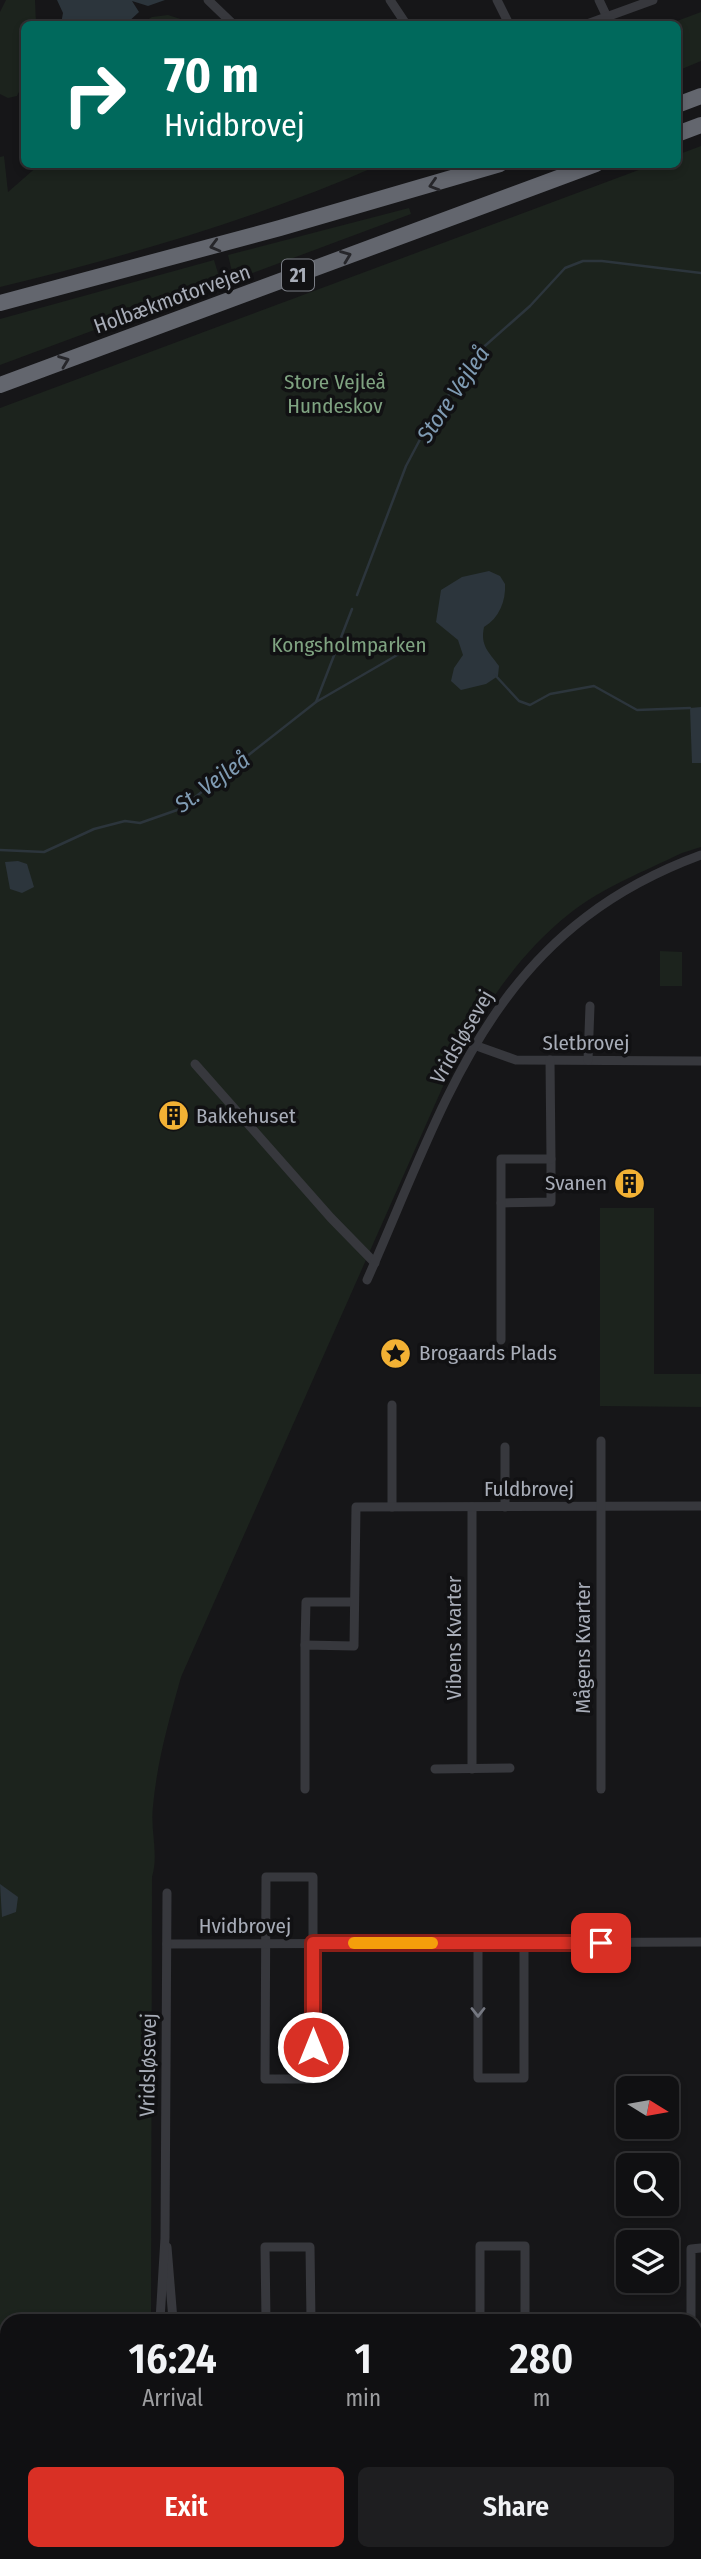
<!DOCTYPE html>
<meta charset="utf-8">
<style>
:root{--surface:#101012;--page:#1e1e20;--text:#f1f3f6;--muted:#9c9d9f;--line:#303032;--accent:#d93025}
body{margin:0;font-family:"Fira Sans Condensed",sans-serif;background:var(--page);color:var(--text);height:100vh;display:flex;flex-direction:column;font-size:26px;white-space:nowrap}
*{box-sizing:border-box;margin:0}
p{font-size:23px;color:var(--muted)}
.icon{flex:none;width:38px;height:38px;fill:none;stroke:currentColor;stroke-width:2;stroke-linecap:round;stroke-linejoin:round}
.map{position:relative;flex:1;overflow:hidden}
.side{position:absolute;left:0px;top:2314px;width:702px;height:247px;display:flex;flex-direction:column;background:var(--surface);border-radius:21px 21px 0 0;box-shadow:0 4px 10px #0003,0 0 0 2px var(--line)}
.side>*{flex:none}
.top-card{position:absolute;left:21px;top:21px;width:660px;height:147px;border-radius:10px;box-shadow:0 4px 10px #0003,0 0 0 2px var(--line);background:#00695c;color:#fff;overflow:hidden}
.needle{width:46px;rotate:101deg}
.controls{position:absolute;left:616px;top:2076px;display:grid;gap:14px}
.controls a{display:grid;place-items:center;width:63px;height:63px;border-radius:10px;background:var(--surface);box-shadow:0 4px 10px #0003,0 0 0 2px var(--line);font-size:35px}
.pin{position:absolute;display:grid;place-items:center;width:60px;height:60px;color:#fff;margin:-30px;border-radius:14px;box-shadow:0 4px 10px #0006}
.me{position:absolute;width:77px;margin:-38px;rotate:0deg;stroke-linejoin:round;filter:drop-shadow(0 0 5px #0008)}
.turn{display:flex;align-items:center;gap:24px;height:147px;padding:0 28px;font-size:32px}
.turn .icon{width:91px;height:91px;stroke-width:2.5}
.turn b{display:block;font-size:49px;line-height:60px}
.eta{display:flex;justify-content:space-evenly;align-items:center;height:119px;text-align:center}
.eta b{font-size:42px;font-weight:600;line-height:49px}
.cta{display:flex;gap:14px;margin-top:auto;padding:14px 28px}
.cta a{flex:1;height:80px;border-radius:10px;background:var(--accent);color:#fff;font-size:28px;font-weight:600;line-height:80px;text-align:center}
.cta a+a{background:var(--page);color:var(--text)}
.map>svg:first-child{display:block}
.green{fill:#1c231d}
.water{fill:#2c353c}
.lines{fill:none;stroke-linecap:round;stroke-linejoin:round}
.stream{stroke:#2c353c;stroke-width:2.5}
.street{stroke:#37383d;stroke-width:9}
.secondary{stroke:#45474d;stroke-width:12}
.highway{stroke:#63666e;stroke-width:16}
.oneway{stroke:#26262a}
.oneway2{stroke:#757881}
.route-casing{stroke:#8d1f18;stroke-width:18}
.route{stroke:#d93025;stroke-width:12}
.slow{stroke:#f59e0b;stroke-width:12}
.labels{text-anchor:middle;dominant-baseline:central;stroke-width:7;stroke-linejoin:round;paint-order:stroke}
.shield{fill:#111113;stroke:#7b7e86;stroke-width:2}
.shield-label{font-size:19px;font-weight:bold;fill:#a8adb8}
.street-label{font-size:21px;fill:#a8adb8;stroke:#111113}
.park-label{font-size:21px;fill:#7fa381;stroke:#111113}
.poi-label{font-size:21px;fill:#a8adb8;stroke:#111113;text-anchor:start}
.water-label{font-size:23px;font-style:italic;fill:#7f9bb3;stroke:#111113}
</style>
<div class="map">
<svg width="701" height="2559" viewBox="0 0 701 2559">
<rect width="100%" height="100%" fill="#161618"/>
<g class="green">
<path d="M6 0H35L36 24H24V81L17 96 8 98 0 94V12Z"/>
<path d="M701 12V61L677 71V24H669Z"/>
<path d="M168 15 196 24H141L152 17Z"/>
<path d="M701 146V847L682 853C645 871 601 888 569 914 515 957 479 1015 448 1075L181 1677C169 1720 157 1762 153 1806 150 1831 159 1853 152 1877L151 2320H7V2352H0V408L652 165 677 164V155Z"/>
<path d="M4 156 8 192 39 165H379C259 218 128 256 0 287V157Z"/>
<path d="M409 208 411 214 234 280 228 255Z"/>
<path d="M214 260 221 283 0 365V319Z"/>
<path d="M660 951 682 952V986H660Z"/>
<path d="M600 1208H654V1374H701V1407L600 1406Z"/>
</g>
<g class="water">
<path d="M57 0H165L148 6 132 1 139 12 126 24H61L63 13Z"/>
<path d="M489 571 500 576 505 584C506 601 499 618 484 627 480 646 489 652 499 666L498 676 486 684 461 690 451 681 454 668 463 655 458 640 436 622 441 590 462 577Z"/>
<path d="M701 707V763H692L690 708Z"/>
<path d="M18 861 27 864 34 887 22 893 10 889 5 862Z"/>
<path d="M0 1884 18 1897 16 1912 2 1917Z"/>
</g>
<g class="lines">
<g class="stream">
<path d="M357 595 406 466 425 430 478 352 530 306 565 268 583 261H602L701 273"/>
<path d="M495 675 519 701 530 705 550 694 594 686 637 710 690 708"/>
<path d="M316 702 411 647 423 651"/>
<path d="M0 850 44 852 94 829 125 821 140 823 180 809 316 702 352 609"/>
</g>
<g class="street">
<path d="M208 0 233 24"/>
<path d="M390 0 406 24"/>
<path d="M497 0 509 24"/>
<path d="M599 0 607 17"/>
<path d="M587 24 653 0"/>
<path d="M474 1045 516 1060 701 1061"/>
<path d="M588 1060 590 1006"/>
<path d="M195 1064 331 1218 375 1263"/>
<path d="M501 1203 551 1202V1159"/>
<path d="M367 1280C449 1095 492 932 701 855"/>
<path d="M501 1340V1159H551L550 1060"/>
<path d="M505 1447V1507"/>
<path d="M392 1507V1405"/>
<path d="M472 1507V1769"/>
<path d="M305 1645 306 1602H354"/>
<path d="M435 1769 510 1768"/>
<path d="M305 1789V1645L354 1646 356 1507 701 1506"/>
<path d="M601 1789V1441"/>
<path d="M266 1877H313V2079H265Z"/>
<path d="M167 1944 701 1942"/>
<path d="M478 1944V2078H524V1944"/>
<path d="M167 2247 173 2320"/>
<path d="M160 2320 165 2238 167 1893"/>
<path d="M266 2320 265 2247H310L311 2320"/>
<path d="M480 2320V2246H525V2320"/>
<path d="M691 2320V2249L701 2248"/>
<path d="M695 2340H701"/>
<path d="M695 2540H701"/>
<path d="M166 2553V2559"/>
<path d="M1 2558 2 2448"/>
<path d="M90 2559V2553"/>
</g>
<g class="secondary">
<path d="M695 2363H701"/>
<path d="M0 2364 7 2363"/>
<path d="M0 2375H7"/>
<path d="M695 2375H701"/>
</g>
<g class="highway">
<path d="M677 105 701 96"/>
<path d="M677 134 701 125"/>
<path d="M0 303 280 228 500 164"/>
<path d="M0 385 596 164"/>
</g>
</g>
<defs><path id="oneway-chevron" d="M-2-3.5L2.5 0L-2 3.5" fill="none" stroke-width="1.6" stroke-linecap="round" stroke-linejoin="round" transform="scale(1.75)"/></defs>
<g class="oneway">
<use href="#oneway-chevron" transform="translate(434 185) rotate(163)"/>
<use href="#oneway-chevron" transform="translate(215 246) rotate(165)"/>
<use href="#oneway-chevron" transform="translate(346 256) rotate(-21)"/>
<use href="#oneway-chevron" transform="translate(64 361) rotate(-21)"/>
</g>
<use class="oneway2" href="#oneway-chevron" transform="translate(478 2012) rotate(90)"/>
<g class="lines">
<defs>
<path id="route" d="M313 2047V1943H601"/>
</defs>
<use href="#route" class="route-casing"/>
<use href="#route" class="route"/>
<path class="slow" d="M354 1943H432"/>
</g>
<defs>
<symbol id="building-disc" viewBox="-11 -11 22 22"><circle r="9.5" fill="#f2b134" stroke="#111113"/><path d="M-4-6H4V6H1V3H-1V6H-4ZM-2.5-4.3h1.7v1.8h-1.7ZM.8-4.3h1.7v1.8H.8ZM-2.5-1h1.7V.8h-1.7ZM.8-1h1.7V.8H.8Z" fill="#111"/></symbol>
<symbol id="sight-disc" viewBox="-11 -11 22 22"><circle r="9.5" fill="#f2b134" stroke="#111113"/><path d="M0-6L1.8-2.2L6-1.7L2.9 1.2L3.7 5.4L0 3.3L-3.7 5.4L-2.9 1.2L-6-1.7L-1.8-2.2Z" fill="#111"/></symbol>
</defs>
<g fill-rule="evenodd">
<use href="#building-disc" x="156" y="1098" width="35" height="35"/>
<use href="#building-disc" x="612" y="1166" width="35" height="35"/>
<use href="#sight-disc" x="378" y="1336" width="35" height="35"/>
</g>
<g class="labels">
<rect class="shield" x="282" y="259.5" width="32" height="31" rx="5"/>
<g class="shield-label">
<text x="298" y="275">21</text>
</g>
<g class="street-label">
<text transform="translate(172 299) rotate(-20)">Holbækmotorvejen</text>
<text transform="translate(462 1037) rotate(-60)">Vridsløsevej</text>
<text x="586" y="1043">Sletbrovej</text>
<text x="529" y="1489">Fuldbrovej</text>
<text transform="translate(454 1638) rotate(-90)">Vibens Kvarter</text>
<text transform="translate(583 1648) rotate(-90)">Mågens Kvarter</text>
<text x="245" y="1926">Hvidbrovej</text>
<text transform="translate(148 2065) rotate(-89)">Vridsløsevej</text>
</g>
<g class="park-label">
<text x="335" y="382">Store Vejleå<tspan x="335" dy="24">Hundeskov</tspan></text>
<text x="349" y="645">Kongsholmparken</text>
</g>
<g class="poi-label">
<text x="196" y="1116">Bakkehuset</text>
<text x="607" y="1183" text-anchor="end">Svanen</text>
<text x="419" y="1353">Brogaards Plads</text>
</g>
<g class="water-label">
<text transform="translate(453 394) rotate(-56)">Store Vejleå</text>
<text transform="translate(212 782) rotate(-36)">St. Vejleå</text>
</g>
</g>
</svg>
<div class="controls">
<a><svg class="needle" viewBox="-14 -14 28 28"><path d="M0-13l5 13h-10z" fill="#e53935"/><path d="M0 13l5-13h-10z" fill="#9c9d9f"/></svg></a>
<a><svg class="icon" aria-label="search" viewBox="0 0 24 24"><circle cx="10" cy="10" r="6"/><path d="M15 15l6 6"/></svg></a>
<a><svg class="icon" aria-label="layers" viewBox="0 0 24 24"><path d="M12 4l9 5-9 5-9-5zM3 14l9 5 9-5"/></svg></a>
</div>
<div class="pin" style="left:601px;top:1943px;background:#d93025"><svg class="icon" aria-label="arrive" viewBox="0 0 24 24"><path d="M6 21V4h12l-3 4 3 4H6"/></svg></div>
<svg class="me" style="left:313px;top:2047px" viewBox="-20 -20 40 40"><circle r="17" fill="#d93025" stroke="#fff" stroke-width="3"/><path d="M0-11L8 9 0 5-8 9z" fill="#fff"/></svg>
<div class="top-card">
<div class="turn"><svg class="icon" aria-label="right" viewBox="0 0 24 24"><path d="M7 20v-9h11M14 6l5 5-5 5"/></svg><div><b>70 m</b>Hvidbrovej</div></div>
</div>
<section class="side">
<div class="eta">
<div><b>16:24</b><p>Arrival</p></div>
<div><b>1</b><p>min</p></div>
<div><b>280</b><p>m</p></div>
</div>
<div class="cta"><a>Exit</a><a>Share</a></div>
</section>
</div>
